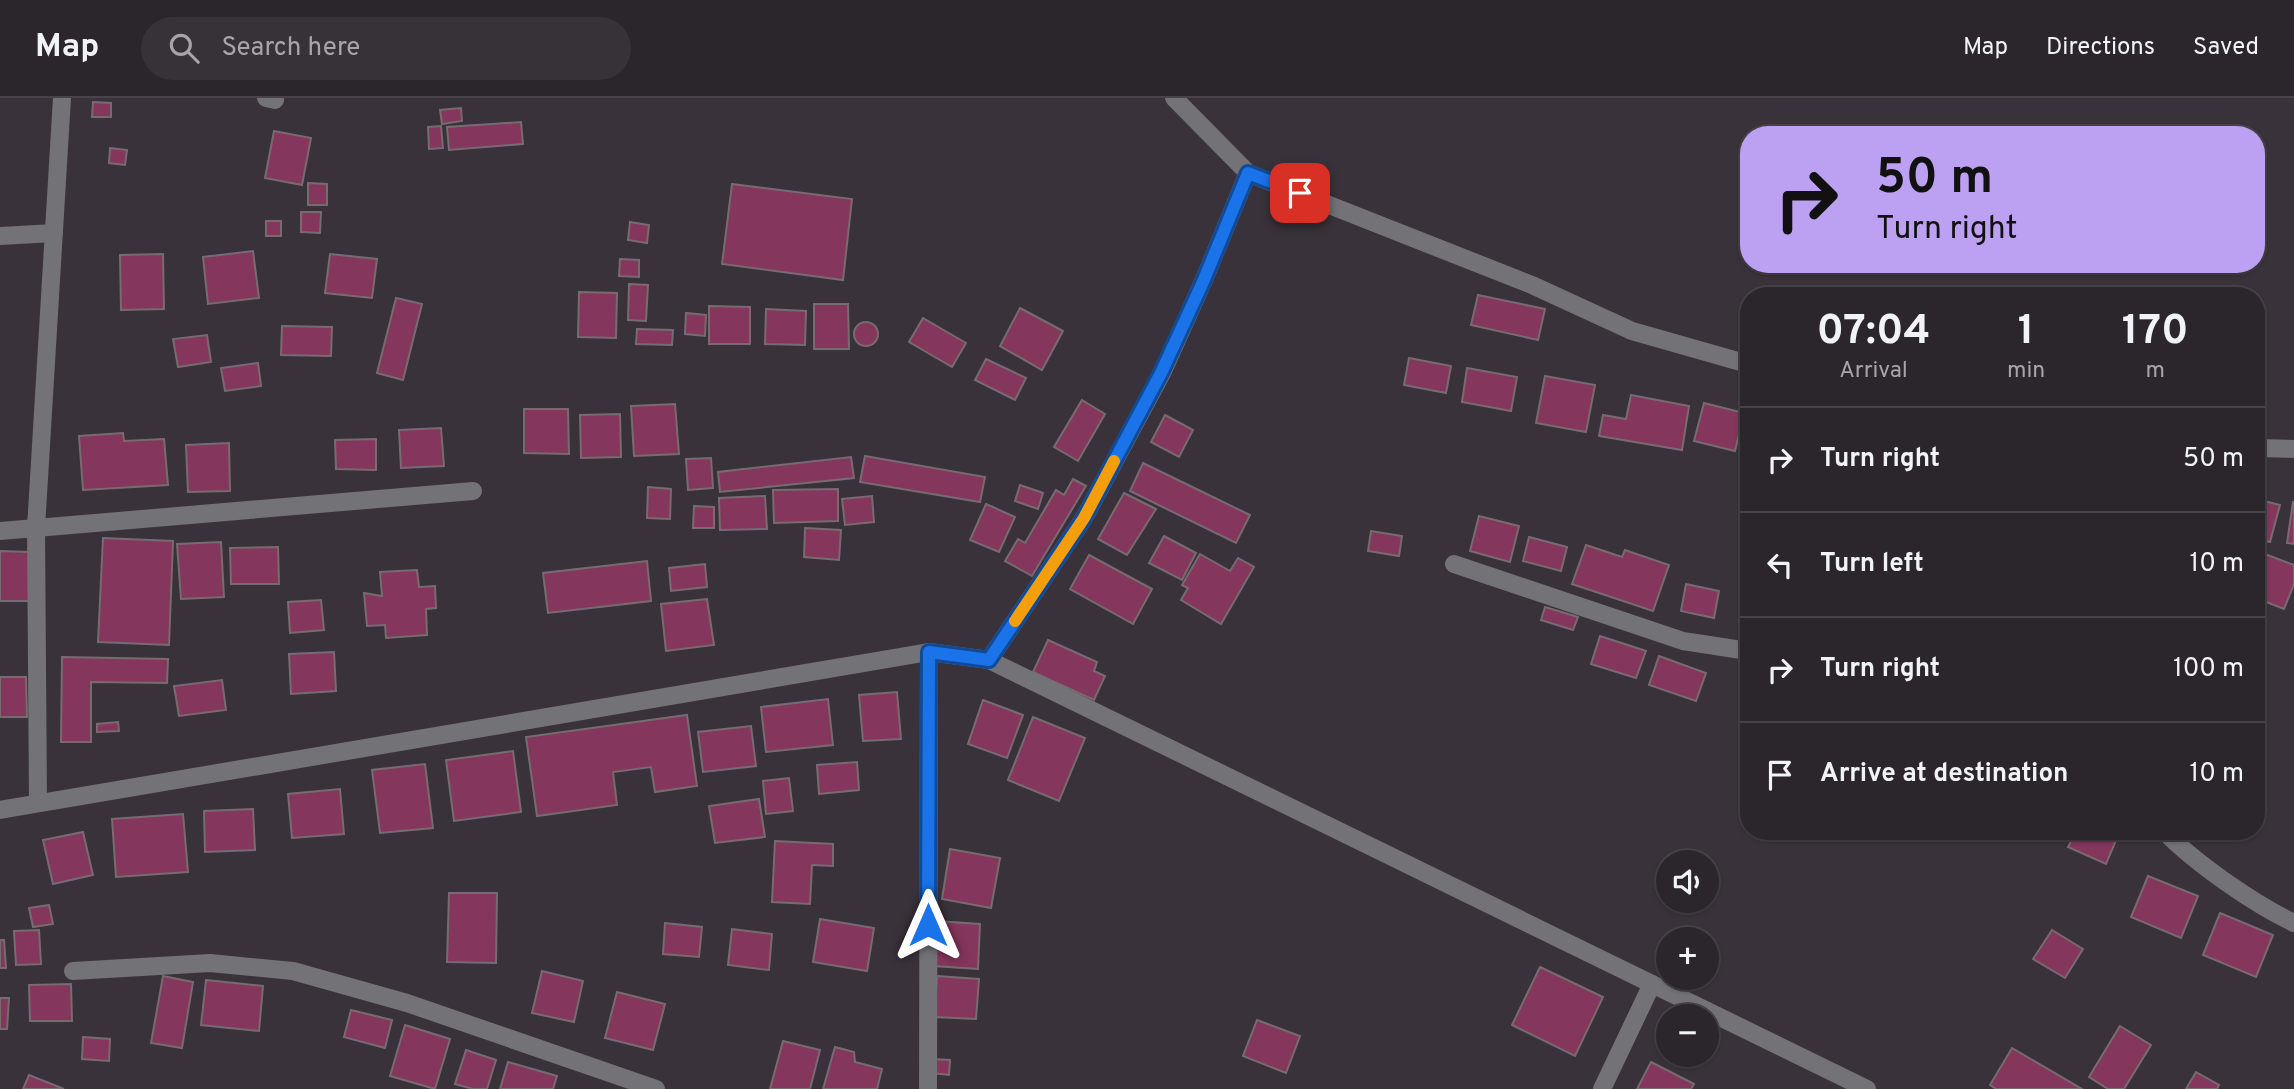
<!DOCTYPE html>
<meta charset="utf-8">
<style>
:root{--surface:#2b262c;--page:#373238;--text:#f1f3f6;--muted:#a6a5a9;--line:#474348}
body{margin:0;font-family:Overpass,sans-serif;background:var(--page);color:var(--text);height:100vh;display:flex;flex-direction:column;font-size:26px;white-space:nowrap}
*{box-sizing:border-box;margin:0}
p{font-size:23px;color:var(--muted)}
.icon{flex:none;width:38px;height:38px;fill:none;stroke:currentColor;stroke-width:2;stroke-linecap:round;stroke-linejoin:round}
.map{position:relative;flex:1;overflow:hidden}
.side{position:absolute;left:1740px;top:189px;width:525px;height:553px;display:flex;flex-direction:column;background:var(--surface);border-radius:28px;box-shadow:0 2px 5px #0004,0 0 0 2px var(--line)}
.side>*{flex:none}
.top-card{position:absolute;left:1740px;top:28px;width:525px;height:147px;border-radius:28px;box-shadow:0 2px 5px #0004,0 0 0 2px var(--line);background:#bca0f2;color:#111;overflow:hidden}
.tools{position:absolute;left:1656px;top:752px;display:grid;gap:14px}
.tools a{display:grid;place-items:center;width:63px;height:63px;border-radius:50%;background:var(--surface);box-shadow:0 2px 5px #0004,0 0 0 2px var(--line);font-size:35px}
.pin{position:absolute;display:grid;place-items:center;width:60px;height:60px;color:#fff;margin:-30px;border-radius:14px;box-shadow:0 4px 10px #0006}
.me{position:absolute;width:77px;margin:-38px;rotate:0deg;stroke-linejoin:round;filter:drop-shadow(0 0 5px #0008)}
.turn{display:flex;align-items:center;gap:24px;height:147px;padding:0 21px;font-size:32px}
.turn .icon{width:91px;height:91px;stroke-width:2.5}
.turn b{display:block;font-size:49px;line-height:60px}
.eta{display:flex;justify-content:space-evenly;align-items:center;height:119px;text-align:center}
.eta b{font-size:42px;font-weight:700;line-height:49px}
ul{padding:0;list-style:none}
li{display:flex;align-items:center;gap:21px;height:105px;padding:0 21px;border-top:2px solid var(--line)}
li div{flex:1}
li b{display:block;font-size:26px}
li em{font-style:normal}
header{display:flex;align-items:center;gap:42px;box-sizing:border-box;height:98px;padding:0 35px;background:var(--surface);border-bottom:2px solid var(--line)}
header strong{font-size:33px}
nav{display:flex;gap:38px;margin-inline-start:auto;font-size:24px}
.search{width:490px;height:63px;background:var(--page);display:flex;align-items:center;gap:18px;box-sizing:border-box;padding:0 24px;border-radius:38px;color:var(--muted);font-size:26px}
.map>svg:first-child{display:block}
.building{fill:#84365c;stroke:#776b70;stroke-width:2}
.lines{fill:none;stroke-linecap:round;stroke-linejoin:round}
.minor{stroke:#737277;stroke-width:18}
.route-casing{stroke:#114b97;stroke-width:18}
.route{stroke:#1a73e8;stroke-width:12}
.slow{stroke:#f59e0b;stroke-width:12}
</style>
<header>
<strong>Map</strong>
<div class="search"><svg class="icon" aria-label="search" viewBox="0 0 24 24"><circle cx="10" cy="10" r="6"/><path d="M15 15l6 6"/></svg>Search here</div>
<nav><a>Map</a><a>Directions</a><a>Saved</a></nav>
</header>
<div class="map">
<svg width="2294" height="991" viewBox="0 0 2294 991">
<rect width="100%" height="100%" fill="#39323a"/>
<g class="building">
<path d="M93 4 111 5V19H92Z"/>
<path d="M461 10 462 23 442 26 440 12Z"/>
<path d="M521 24 523 46 449 52 447 29Z"/>
<path d="M441 28 443 50 429 51 428 29Z"/>
<path d="M274 33 311 40 302 87 265 80Z"/>
<path d="M110 50 127 52 125 67 109 65Z"/>
<path d="M308 85 327 86V107H308Z"/>
<path d="M732 86 852 101 843 182 722 166Z"/>
<path d="M301 114H321L320 135 301 134Z"/>
<rect x="266" y="123" width="15" height="15"/>
<path d="M630 124 649 127 647 145 628 142Z"/>
<path d="M253 153 259 200 208 206 203 159Z"/>
<path d="M163 156 164 211 121 212 120 157Z"/>
<path d="M330 156 377 161 372 200 325 195Z"/>
<path d="M620 161 639 162V179L619 178Z"/>
<path d="M629 186 648 187 646 223 628 222Z"/>
<path d="M579 194 617 195 616 240 578 239Z"/>
<path d="M1478 197 1545 211 1538 242 1471 227Z"/>
<path d="M396 200 422 206 403 282 377 275Z"/>
<path d="M814 206H848L849 251H814Z"/>
<path d="M709 208 750 209V246H709Z"/>
<path d="M1020 210 1063 233 1042 272 1000 248Z"/>
<path d="M766 211 806 213 805 247 765 246Z"/>
<path d="M686 215 706 217 705 238 685 236Z"/>
<path d="M923 220 966 245 952 269 909 244Z"/>
<circle cx="866" cy="236" r="12"/>
<path d="M282 228 332 229 331 258 281 257Z"/>
<path d="M637 231 673 232 672 247 636 246Z"/>
<path d="M207 237 211 264 178 269 173 241Z"/>
<path d="M1409 260 1451 268 1446 295 1404 287Z"/>
<path d="M986 261 1026 280 1015 302 975 282Z"/>
<path d="M258 265 261 288 225 293 221 270Z"/>
<path d="M1467 270 1517 279 1511 313 1462 304Z"/>
<path d="M1545 278 1595 287 1586 334 1536 325Z"/>
<path d="M1631 297 1689 308 1682 352 1599 338 1603 317 1626 321Z"/>
<path d="M1082 302 1105 316 1078 363 1054 349Z"/>
<path d="M1704 305 1744 315 1735 353 1694 343Z"/>
<path d="M675 306 679 356 634 358 631 308Z"/>
<path d="M524 311H568L569 356 524 355Z"/>
<path d="M620 316 621 359 581 360 580 317Z"/>
<path d="M1165 317 1193 332 1179 359 1151 344Z"/>
<path d="M441 330 444 368 401 370 399 332Z"/>
<path d="M123 335 124 343 164 341 168 387 83 392 79 338Z"/>
<path d="M376 341V372L336 371 335 342Z"/>
<path d="M229 345 230 393 188 394 186 347Z"/>
<path d="M865 358 985 379 980 404 860 384Z"/>
<path d="M851 359 854 380 720 394 718 374Z"/>
<path d="M711 360 713 390 688 392 686 361Z"/>
<path d="M1143 365 1250 417 1236 445 1130 393Z"/>
<path d="M1073 381 1086 388 1032 478 1005 463 1018 441 1025 445 1056 392 1064 397Z"/>
<path d="M1020 387 1043 395 1038 411 1015 403Z"/>
<path d="M648 389 671 391 670 421 647 420Z"/>
<path d="M838 391V423L774 425 773 392Z"/>
<path d="M1124 395 1156 411 1127 457 1098 441Z"/>
<path d="M765 398 767 431 720 432 719 400Z"/>
<path d="M872 398 874 424 845 427 842 401Z"/>
<path d="M2256 401 2280 407 2270 444 2256 441Z"/>
<path d="M2293 404H2294V446L2287 445Z"/>
<path d="M986 406 1015 419 999 454 970 442Z"/>
<path d="M694 408 714 409V430H693Z"/>
<path d="M1479 418 1519 428 1510 464 1470 453Z"/>
<path d="M805 430 841 432 839 462 804 459Z"/>
<path d="M1371 433 1402 438 1399 458 1368 453Z"/>
<path d="M1164 438 1196 455 1182 482 1149 465Z"/>
<path d="M1529 439 1567 449 1561 473 1523 463Z"/>
<path d="M103 440 173 443 169 547 98 544Z"/>
<path d="M221 444 224 499 181 501 177 446Z"/>
<path d="M1586 447 1622 459 1625 452 1669 467 1653 513 1572 486Z"/>
<path d="M278 449 279 486H231L230 450Z"/>
<path d="M0 453 29 454V503H0Z"/>
<path d="M1200 456 1230 473 1238 460 1254 469 1221 526 1181 502 1188 490 1182 487Z"/>
<path d="M2265 456 2294 467V486L2284 511 2256 500V481Z"/>
<path d="M1089 457 1152 491 1133 526 1070 491Z"/>
<path d="M647 463 651 503 548 515 543 475Z"/>
<path d="M705 466 707 489 671 493 669 470Z"/>
<path d="M417 472 419 489 435 488 436 510 426 511 427 537 386 540 385 527 367 528 364 495 382 498 380 474Z"/>
<path d="M1686 486 1719 493 1714 520 1681 513Z"/>
<path d="M707 501 714 547 666 553 661 506Z"/>
<path d="M321 502 324 532 290 535 288 504Z"/>
<path d="M1545 509 1578 519 1573 532 1541 522Z"/>
<path d="M1600 538 1646 553 1636 580 1591 566Z"/>
<path d="M1048 542 1097 564 1094 573 1105 578 1094 602 1033 574Z"/>
<path d="M334 554 336 593 291 596 289 556Z"/>
<path d="M1659 558 1706 575 1696 603 1649 587Z"/>
<path d="M62 559 168 561 167 585 91 584V644H61Z"/>
<path d="M0 579H26L27 619H0Z"/>
<path d="M222 582 226 612 179 618 174 588Z"/>
<path d="M897 594 901 641 863 643 859 597Z"/>
<path d="M828 601 833 647 766 654 761 609Z"/>
<path d="M983 602 1023 617 1007 660 968 646Z"/>
<path d="M687 617 697 688 655 694 651 669 613 674 617 707 537 718 526 639Z"/>
<path d="M1033 619 1085 640 1059 703 1008 682Z"/>
<path d="M118 624 119 633 97 634V626Z"/>
<path d="M751 628 756 668 703 674 698 634Z"/>
<path d="M513 653 521 714 454 723 446 662Z"/>
<path d="M857 664 859 692 819 696 817 667Z"/>
<path d="M425 666 433 730 380 735 372 672Z"/>
<path d="M789 680 793 713 766 716 763 683Z"/>
<path d="M340 691 344 736 292 740 288 696Z"/>
<path d="M759 701 765 739 715 745 709 708Z"/>
<path d="M253 711 255 752 205 754 204 713Z"/>
<path d="M183 716 188 774 116 779 112 721Z"/>
<path d="M2076 733H2120L2106 766 2068 749Z"/>
<path d="M83 734 93 777 53 786 43 742Z"/>
<path d="M775 743 833 746V768L812 767 810 806 772 804Z"/>
<path d="M950 751 1000 760 991 810 942 801Z"/>
<path d="M2148 778 2198 798 2181 840 2131 819Z"/>
<path d="M449 795H497L496 865 447 864Z"/>
<path d="M49 807 53 826 33 829 29 810Z"/>
<path d="M2220 815 2273 837 2256 879 2203 857Z"/>
<path d="M820 821 874 830 867 873 813 864Z"/>
<path d="M936 823 980 826 978 871 933 868Z"/>
<path d="M665 825 702 829 699 859 663 856Z"/>
<path d="M732 831 772 836 769 872 728 867Z"/>
<path d="M39 832 41 866 16 867 14 833Z"/>
<path d="M2052 832 2083 851 2065 880 2033 861Z"/>
<path d="M0 842H4L6 870H0Z"/>
<path d="M1540 869 1603 899 1575 958 1512 927Z"/>
<path d="M542 873 583 883 574 924 532 915Z"/>
<path d="M163 878 193 884 182 950 151 945Z"/>
<path d="M937 878 979 881 976 921 934 919Z"/>
<path d="M206 882 263 888 259 933 201 927Z"/>
<path d="M71 886 72 923H30L29 887Z"/>
<path d="M617 894 665 906 653 952 605 940Z"/>
<path d="M0 900H9L7 931H0Z"/>
<path d="M351 912 392 922 385 950 344 939Z"/>
<path d="M1257 922 1300 938 1286 975 1243 958Z"/>
<path d="M405 927 450 941 435 991 390 978Z"/>
<path d="M2120 928 2151 947 2124 991H2108L2089 979Z"/>
<path d="M83 939 110 941 109 963 82 961Z"/>
<path d="M783 943 820 952 810 991H770Z"/>
<path d="M835 949 854 954 855 964 882 971 877 991H823Z"/>
<path d="M2012 950 2082 991H1996L1990 987Z"/>
<path d="M466 952 496 962 487 991H473L455 986Z"/>
<path d="M932 961 950 962 949 977 931 975Z"/>
<path d="M508 964 557 978 553 991H500Z"/>
<path d="M1651 964 1694 986 1691 991H1637Z"/>
<path d="M2196 974 2219 987 2217 991H2186Z"/>
<path d="M29 977 64 991H23Z"/>
</g>
<g class="lines">
<g class="minor">
<path d="M266 0 275 2"/>
<path d="M1174 0 1248 75 1532 187 1632 233 1748 266"/>
<path d="M0 138 54 135"/>
<path d="M2256 350 2294 351"/>
<path d="M0 433 473 393"/>
<path d="M1454 466 1683 543 1748 553"/>
<path d="M989 562 1084 420 1162 275 1203 184 1248 75"/>
<path d="M38 704 36 430 62 0"/>
<path d="M0 712 929 554 989 562 1867 991"/>
<path d="M2164 733C2195 765 2254 806 2294 825"/>
<path d="M73 873 210 865 293 873 407 905 656 991"/>
<path d="M928 991 929 554"/>
<path d="M1602 991 1652 886"/>
</g>
</g>
<g class="lines">
<defs>
<path id="route" d="M928 827 929 554 989 562 1084 420 1161 275 1203 184 1248 75 1300 95"/>
</defs>
<use href="#route" class="route-casing"/>
<use href="#route" class="route"/>
<path class="slow" d="M1015 523 1084 420 1114 363"/>
</g>
</svg>
<div class="tools">
<a><svg class="icon" aria-label="sound" viewBox="0 0 24 24"><path d="M4 9h4l5-4v14l-5-4H4zM17 9q2 3 0 6"/></svg></a>
<a>+</a>
<a>−</a>
</div>
<div class="pin" style="left:1300px;top:95px;background:#d93025"><svg class="icon" aria-label="arrive" viewBox="0 0 24 24"><path d="M6 21V4h12l-3 4 3 4H6"/></svg></div>
<svg class="me" style="left:928px;top:827px" viewBox="-20 -20 40 40"><path d="M0-17L14 15 0 8-14 15z" fill="#1a73e8" stroke="#fff" stroke-width="4"/></svg>
<div class="top-card">
<div class="turn"><svg class="icon" aria-label="right" viewBox="0 0 24 24"><path d="M7 20v-9h11M14 6l5 5-5 5"/></svg><div><b>50 m</b>Turn right</div></div>
</div>
<section class="side">
<div class="eta">
<div><b>07:04</b><p>Arrival</p></div>
<div><b>1</b><p>min</p></div>
<div><b>170</b><p>m</p></div>
</div>
<ul>
<li><svg class="icon" aria-label="right" viewBox="0 0 24 24"><path d="M7 20v-9h11M14 6l5 5-5 5"/></svg><div><b>Turn right</b></div><em>50 m</em></li>
<li><svg class="icon" aria-label="left" viewBox="0 0 24 24"><path d="M17 20v-9H6M10 6l-5 5 5 5"/></svg><div><b>Turn left</b></div><em>10 m</em></li>
<li><svg class="icon" aria-label="right" viewBox="0 0 24 24"><path d="M7 20v-9h11M14 6l5 5-5 5"/></svg><div><b>Turn right</b></div><em>100 m</em></li>
<li><svg class="icon" aria-label="arrive" viewBox="0 0 24 24"><path d="M6 21V4h12l-3 4 3 4H6"/></svg><div><b>Arrive at destination</b></div><em>10 m</em></li>
</ul>
</section>
</div>
